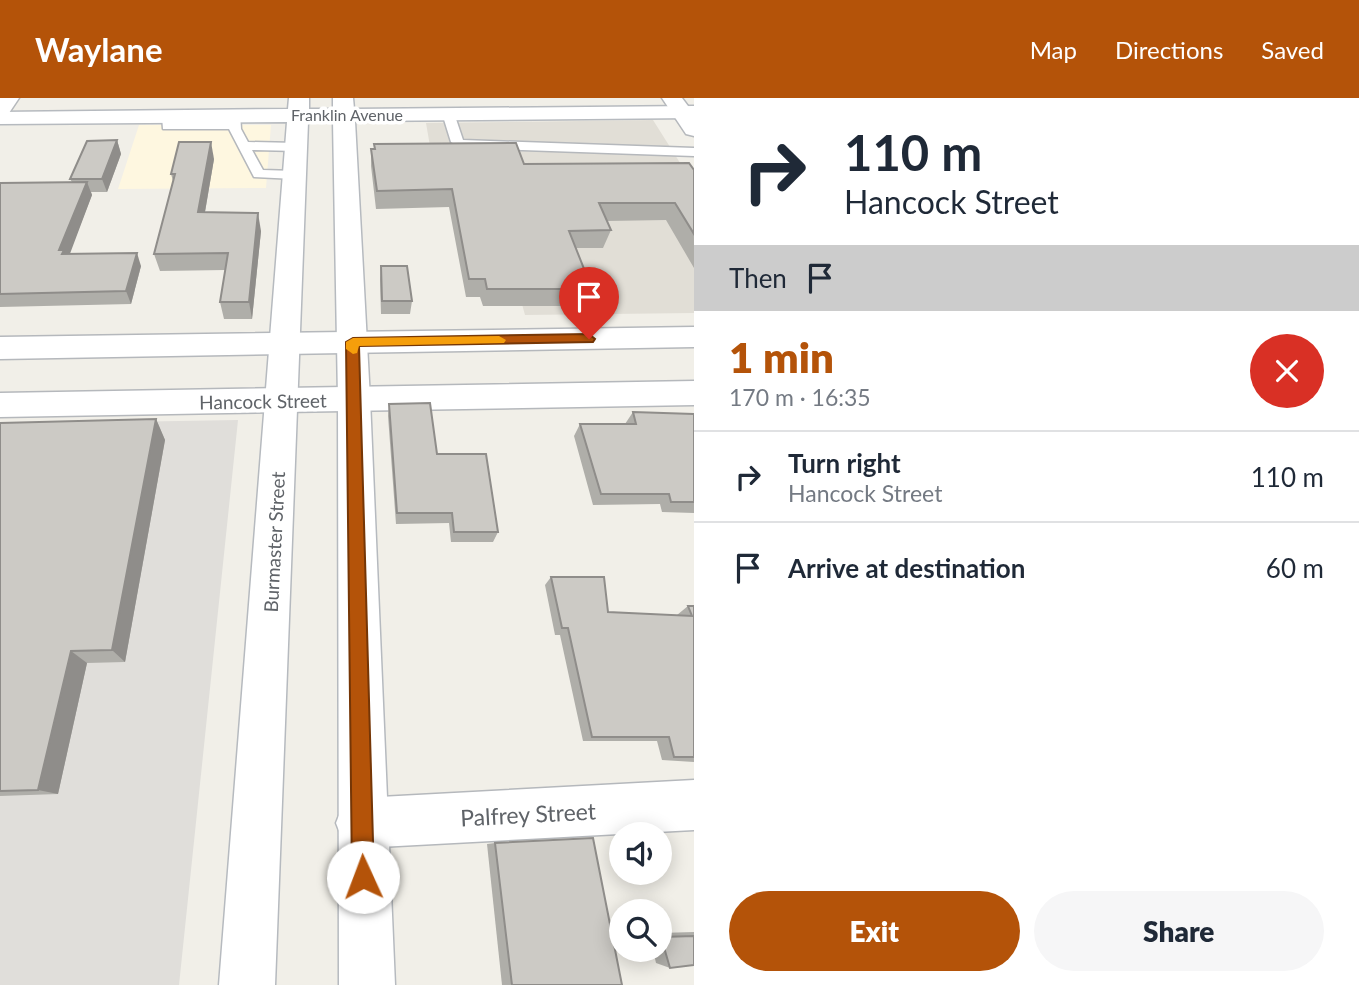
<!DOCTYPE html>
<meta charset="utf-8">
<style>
:root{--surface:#fff;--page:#f6f6f7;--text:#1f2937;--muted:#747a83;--line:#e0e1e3;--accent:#b45309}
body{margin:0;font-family:Lato,sans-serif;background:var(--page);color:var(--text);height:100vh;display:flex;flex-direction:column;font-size:26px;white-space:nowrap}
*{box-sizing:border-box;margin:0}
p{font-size:23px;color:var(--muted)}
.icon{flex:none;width:38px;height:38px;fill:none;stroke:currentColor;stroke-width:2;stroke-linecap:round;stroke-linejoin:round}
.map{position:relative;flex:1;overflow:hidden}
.panel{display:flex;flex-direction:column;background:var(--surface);width:665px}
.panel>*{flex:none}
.guide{background:#fff;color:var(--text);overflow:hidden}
.fabs{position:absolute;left:609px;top:724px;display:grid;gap:14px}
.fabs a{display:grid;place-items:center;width:63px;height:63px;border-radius:50%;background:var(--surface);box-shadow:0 4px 18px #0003;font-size:35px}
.pin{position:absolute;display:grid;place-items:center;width:60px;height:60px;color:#fff;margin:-72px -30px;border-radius:50% 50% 50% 0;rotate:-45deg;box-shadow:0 0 7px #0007}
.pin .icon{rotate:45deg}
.me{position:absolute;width:77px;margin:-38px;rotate:358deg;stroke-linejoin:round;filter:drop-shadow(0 0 5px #0008)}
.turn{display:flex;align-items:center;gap:24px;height:147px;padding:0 35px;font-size:32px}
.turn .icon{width:91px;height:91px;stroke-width:2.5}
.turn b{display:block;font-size:49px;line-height:60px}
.then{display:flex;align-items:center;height:66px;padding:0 35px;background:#0003;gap:14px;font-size:26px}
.round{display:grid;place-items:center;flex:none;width:74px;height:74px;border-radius:37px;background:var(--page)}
.overview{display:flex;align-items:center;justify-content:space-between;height:119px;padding:0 35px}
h1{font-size:42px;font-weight:800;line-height:52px;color:var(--accent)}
.cta{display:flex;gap:14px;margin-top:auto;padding:14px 35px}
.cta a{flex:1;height:80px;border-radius:42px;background:var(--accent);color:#fff;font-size:28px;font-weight:800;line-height:80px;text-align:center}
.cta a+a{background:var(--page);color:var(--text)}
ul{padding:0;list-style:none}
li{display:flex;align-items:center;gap:21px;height:91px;padding:0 35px;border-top:2px solid var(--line)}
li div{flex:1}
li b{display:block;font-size:26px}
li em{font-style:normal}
header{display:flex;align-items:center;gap:42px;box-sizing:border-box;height:98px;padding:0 35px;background:var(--accent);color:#fff}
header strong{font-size:33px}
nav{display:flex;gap:38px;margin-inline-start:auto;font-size:24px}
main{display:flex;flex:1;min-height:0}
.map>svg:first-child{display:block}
.commercial{fill:#fef7e0}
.industrial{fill:#e0deda}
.education{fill:#e1ded6}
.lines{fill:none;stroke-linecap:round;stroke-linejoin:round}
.lane-casing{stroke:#b5b8bc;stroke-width:3}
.street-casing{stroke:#b5b8bc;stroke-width:3}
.secondary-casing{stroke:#b6babf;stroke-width:3}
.lane{fill:#fff;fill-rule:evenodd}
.street{fill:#fff;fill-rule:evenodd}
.secondary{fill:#fff;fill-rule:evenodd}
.wall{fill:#afaea9}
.shaded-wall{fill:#8f8d8a}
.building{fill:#cccac5;stroke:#8f8d8a;stroke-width:2}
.route{fill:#b45309;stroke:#753606;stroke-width:2}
.slow{fill:#f59e0b}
.labels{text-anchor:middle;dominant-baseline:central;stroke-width:7;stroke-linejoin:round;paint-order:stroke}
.far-street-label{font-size:16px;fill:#5f6368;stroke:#fff}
.street-label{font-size:19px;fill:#5f6368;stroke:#fff}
.near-street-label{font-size:23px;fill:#5f6368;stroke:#fff}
</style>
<header>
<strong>Waylane</strong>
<nav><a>Map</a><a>Directions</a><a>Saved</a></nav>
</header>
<main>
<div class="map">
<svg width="694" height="887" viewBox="0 0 694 887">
<rect width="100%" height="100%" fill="#f1efe8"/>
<path class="commercial" d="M139 27H271L266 90 118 91Z"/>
<path class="industrial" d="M238 322 179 887H0V326Z"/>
<path class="education" d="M653 22 694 87V215L525 217 494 106H440L426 25Z"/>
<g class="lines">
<defs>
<g id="lane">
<path d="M448 12 454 15 463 42 694 50V58L461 50 451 44 442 15Z"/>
<path d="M168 15 174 18 173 24H230L232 15H240L241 31 248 44 297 45 303 49 297 53 252 52 263 72 295 73 301 77 295 81 254 79 229 31H163L162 18Z"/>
</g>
<g id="street">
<path d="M0 0H19L7 18 0 20Z"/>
<path d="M662 0H682L694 16V38L686 36Z"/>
<path d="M694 229V249L0 261V239Z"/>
<path d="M694 283V307L0 319V295Z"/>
<path d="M694 682V732L361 750 343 743 336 725 343 707 361 700Z"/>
</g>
<path id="secondary" d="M289 0H309V11H333V0H353L354 11 694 8V20L355 23 370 301 395 887H339L338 301 333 23 308 24 275 887H219L287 24 0 26V14L288 11Z"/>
</defs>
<use href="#lane" class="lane-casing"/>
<use href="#street" class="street-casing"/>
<use href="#secondary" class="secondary-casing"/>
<use href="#lane" class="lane"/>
<use href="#street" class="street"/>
<use href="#secondary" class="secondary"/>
</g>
<g class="wall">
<path d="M117 42 121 56 107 94H91L92 97 69 156 141 168 131 206 0 209V85L72 84 70 81Z"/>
<path d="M374 46 524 66 694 72V170L666 122 607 123 611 132 603 150H576L592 191 584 208H483L480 199H466L449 109 376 111 371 68V51H374Z"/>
<path d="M214 61 205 114 261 133 252 221H224L220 204 225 172 160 173 154 156 173 83 171 76Z"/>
<path d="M381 168 412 203 410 216H381L380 181Z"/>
<path d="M389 306 437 356 498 434 493 444H451L449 425 396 426 388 318Z"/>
<path d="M633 314 694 316V415L662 414 660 406 593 407 574 338 580 326H625Z"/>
<path d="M156 321 165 342 125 564 87 565 58 696 0 698V325Z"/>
<path d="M551 479 608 514 677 517 688 508H694V664L662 662 657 643H583L560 537H555L545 487Z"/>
<path d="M495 745 622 887H502L487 746Z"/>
<path d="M694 834V867L670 870 656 865 653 852H660V835Z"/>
</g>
<g class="shaded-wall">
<path d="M117 42 121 56 107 94 102 81Z"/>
<path d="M211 44 214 61 202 131 198 114Z"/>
<path d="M87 84 92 97 68 161 59 152Z"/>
<path d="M258 115 261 133 252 221 249 204Z"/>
<path d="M137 155 141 168 131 206 126 193Z"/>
<path d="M156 321 165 342 125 564 112 552Z"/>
<path d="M71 553 87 565 58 696 38 692Z"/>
</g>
<g class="building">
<path d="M117 42 102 81H70L87 43Z"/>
<path d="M179 44H211L198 114 258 115 249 204H220L228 155 154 156 175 76H171Z"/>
<path d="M516 45 524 66 689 65 694 72V136L675 105H599L611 132 569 133 592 191H487L485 181H469L452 91 377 93 371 51H375L374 46Z"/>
<path d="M87 84 59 152H64L62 156 137 155 126 193 0 196V85Z"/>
<path d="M381 168H407L412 203H382Z"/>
<path d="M430 305 437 356H486L498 434H454L452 415H397L389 306Z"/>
<path d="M633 314 694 316V404H671L669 396H601L580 326H636Z"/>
<path d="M156 321 112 552 71 553 38 692 0 693V325Z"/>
<path d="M551 479H604L608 514 692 518 688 508H694V659H674L669 639H592L568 530H562Z"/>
<path d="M593 740 622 887H512L495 745Z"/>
<path d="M694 838V867L670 870 661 839Z"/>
</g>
<path class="route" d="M589 236 595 241 593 244 359 248 374 779 371 786 363 790 356 786 352 779 346 244 353 240Z"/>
<path class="slow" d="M499 238 506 242 504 245 359 248 357 255 353 256 346 251V244L353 240Z"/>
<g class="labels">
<g class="far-street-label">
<text x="347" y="16">Franklin Avenue</text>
</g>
<g class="street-label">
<text transform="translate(263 303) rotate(-1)">Hancock Street</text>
<text transform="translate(274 444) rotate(-87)">Burmaster Street</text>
</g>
<g class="near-street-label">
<text transform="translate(528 716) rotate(-3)">Palfrey Street</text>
</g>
</g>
</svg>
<div class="fabs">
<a><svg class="icon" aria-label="sound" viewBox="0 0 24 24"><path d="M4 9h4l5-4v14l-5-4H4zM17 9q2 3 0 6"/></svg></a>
<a><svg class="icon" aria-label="search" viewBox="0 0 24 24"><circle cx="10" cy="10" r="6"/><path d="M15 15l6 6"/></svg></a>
</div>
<div class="pin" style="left:589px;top:241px;background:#d93025"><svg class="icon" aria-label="arrive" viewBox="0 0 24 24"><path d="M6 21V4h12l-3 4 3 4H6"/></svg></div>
<svg class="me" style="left:363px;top:779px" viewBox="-20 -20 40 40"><circle r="19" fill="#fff"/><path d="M0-13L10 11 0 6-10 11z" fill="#b45309"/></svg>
</div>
<section class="panel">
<div class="guide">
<div class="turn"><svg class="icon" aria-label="right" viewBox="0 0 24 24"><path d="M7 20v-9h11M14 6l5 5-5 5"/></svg><div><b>110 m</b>Hancock Street</div></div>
<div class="then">Then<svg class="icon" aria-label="arrive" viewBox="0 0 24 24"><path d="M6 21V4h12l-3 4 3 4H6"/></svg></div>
</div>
<div class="overview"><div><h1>1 min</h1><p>170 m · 16:35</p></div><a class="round" style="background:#d93025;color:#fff"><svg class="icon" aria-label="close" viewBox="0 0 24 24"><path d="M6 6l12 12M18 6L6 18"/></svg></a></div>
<ul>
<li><svg class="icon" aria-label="right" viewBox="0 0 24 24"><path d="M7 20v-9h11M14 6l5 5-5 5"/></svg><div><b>Turn right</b><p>Hancock Street</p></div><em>110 m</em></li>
<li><svg class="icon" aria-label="arrive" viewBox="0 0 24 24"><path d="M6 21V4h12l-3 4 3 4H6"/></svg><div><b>Arrive at destination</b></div><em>60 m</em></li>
</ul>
<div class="cta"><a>Exit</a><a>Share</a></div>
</section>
</main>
